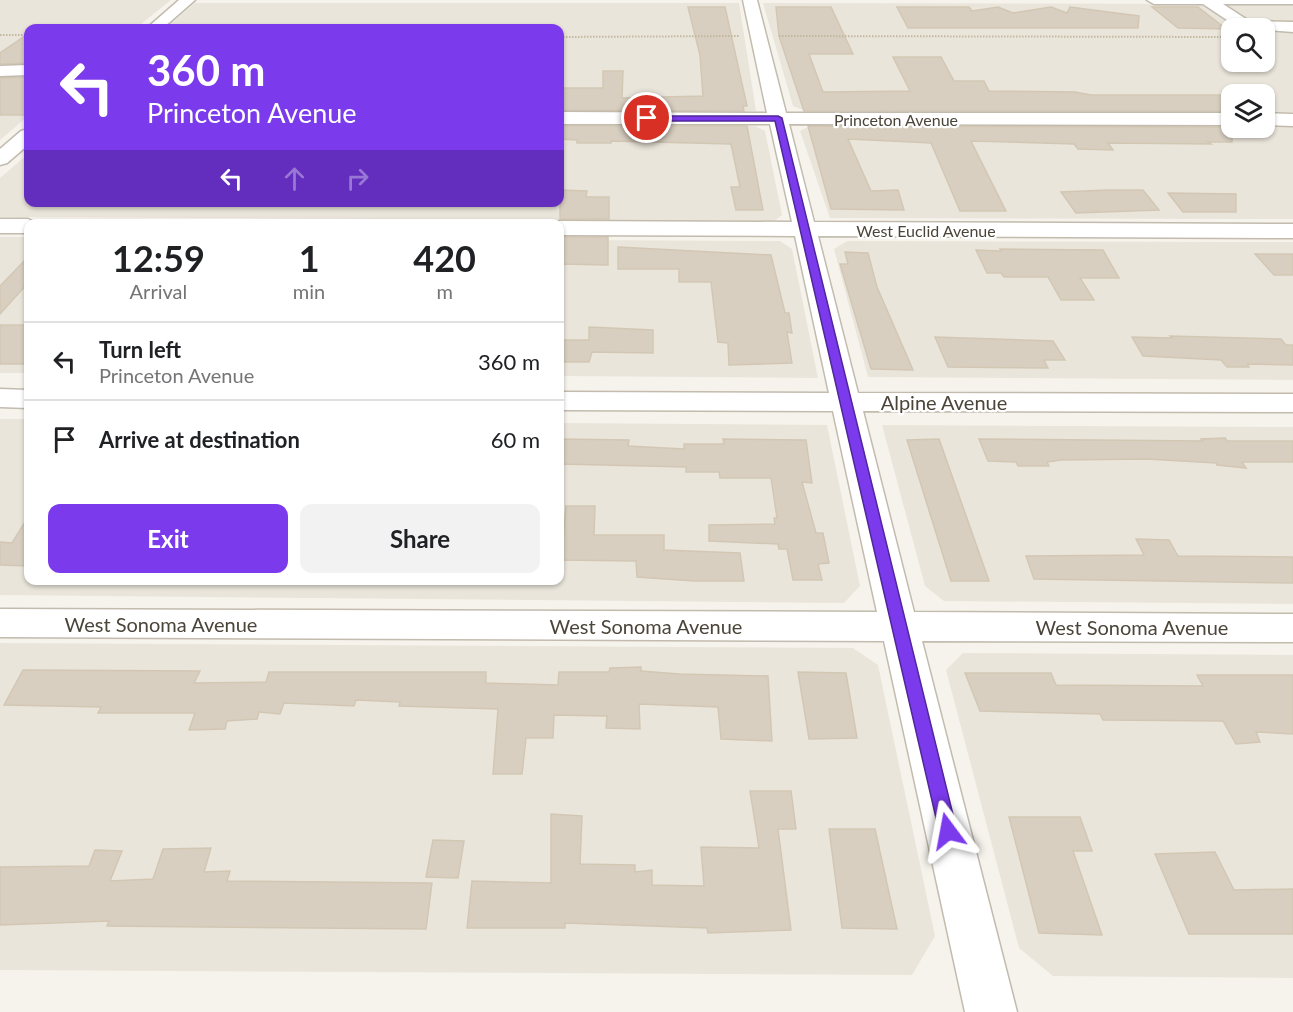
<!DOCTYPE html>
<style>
:root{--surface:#fff;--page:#f2f2f2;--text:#202124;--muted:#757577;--line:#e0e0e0;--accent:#7c3aed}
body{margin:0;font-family:Lato,sans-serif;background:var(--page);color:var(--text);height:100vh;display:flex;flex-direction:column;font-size:22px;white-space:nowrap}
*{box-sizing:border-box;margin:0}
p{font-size:20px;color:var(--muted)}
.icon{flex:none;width:33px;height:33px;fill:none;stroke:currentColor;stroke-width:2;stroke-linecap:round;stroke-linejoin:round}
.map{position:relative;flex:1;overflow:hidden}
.details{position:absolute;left:24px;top:219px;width:540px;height:366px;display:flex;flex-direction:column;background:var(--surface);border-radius:12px;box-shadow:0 2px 4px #0004}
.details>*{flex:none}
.hud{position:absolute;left:24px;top:24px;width:540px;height:183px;border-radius:12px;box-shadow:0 2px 4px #0004;background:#7c3aed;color:#fff;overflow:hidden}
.controls{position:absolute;left:1221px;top:18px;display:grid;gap:12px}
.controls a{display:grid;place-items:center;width:54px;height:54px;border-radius:12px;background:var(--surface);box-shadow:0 2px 4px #0004;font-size:30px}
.pin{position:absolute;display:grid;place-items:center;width:51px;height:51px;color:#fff;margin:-26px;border:3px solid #fff;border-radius:50%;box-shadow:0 2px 6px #0007}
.me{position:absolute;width:66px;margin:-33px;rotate:347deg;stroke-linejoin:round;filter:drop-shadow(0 0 4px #0008)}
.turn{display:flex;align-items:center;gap:21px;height:126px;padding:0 24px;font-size:27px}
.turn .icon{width:78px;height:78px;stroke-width:2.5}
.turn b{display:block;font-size:42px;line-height:51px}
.lanes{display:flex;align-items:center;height:57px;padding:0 24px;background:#0003;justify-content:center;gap:30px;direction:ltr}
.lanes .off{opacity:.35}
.eta{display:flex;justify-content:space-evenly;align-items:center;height:102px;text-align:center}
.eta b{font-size:36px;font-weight:700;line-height:42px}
.cta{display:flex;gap:12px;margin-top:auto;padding:12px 24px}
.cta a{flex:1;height:69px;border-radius:12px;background:var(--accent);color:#fff;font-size:24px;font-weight:700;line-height:69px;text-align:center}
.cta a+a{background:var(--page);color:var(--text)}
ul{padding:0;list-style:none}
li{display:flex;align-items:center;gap:18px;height:78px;padding:0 24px;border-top:2px solid var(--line)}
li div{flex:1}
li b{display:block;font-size:22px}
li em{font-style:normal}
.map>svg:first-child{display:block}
.residential{fill:#eae5da;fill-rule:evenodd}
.building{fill:#d8cfc1;stroke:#d3c7b4;stroke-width:1.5}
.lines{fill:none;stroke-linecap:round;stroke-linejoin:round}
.minor-casing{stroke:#c2bbae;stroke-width:3}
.path{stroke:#c4b79f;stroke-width:2;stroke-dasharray:1.5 1.5;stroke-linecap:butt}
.minor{fill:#fff;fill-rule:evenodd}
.route{fill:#7c3aed;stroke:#51269a;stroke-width:1.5}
.labels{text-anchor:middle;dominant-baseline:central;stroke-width:4.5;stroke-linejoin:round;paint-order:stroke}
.far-street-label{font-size:16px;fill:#4b4439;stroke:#fff}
.street-label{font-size:20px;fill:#4b4439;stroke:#fff}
</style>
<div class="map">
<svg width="1293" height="1012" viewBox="0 0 1293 1012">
<rect width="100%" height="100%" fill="#f6f3ec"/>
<g class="residential">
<path d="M0 0H171L136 28H28V116L0 140Z"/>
<path d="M195 3H739L756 111 560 110V28H166Z"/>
<path d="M763 3 1293 4V112H1265L1264 94H1232L1231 112 805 111 793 106ZM1232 28H1264V62H1232Z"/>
<path d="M560 126H755L765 131 782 215 774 221 0 217V178L28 154V202H560Z"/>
<path d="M810 126 1293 127V219L830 218 800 131Z"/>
<rect x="0" y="237" width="28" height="136"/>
<path d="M560 240 780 241 792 249 818 378 560 376Z"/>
<path d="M847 241 1293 242V380L868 377 834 249Z"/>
<path d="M0 419H28V580H560V423L827 425 860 586 844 603 0 595Z"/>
<path d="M882 425 1293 427V604L944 601 925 586Z"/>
<path d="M0 643 853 648 878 665 935 936 912 975 0 970Z"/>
<path d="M963 653 1293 655V978L1053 976 1019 948 946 670Z"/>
</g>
<g class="building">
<path d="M688 7H725L747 106H743L744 111 560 110V88H603V71H623L622 98 703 96 700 55Z"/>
<path d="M776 7H831L853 54H809L823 92 910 91 893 57H941L954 81H984L989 91 1075 92 1091 95H1221L1232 99V111H804L779 36Z"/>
<path d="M897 7H969L972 11 998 7 1013 13 1051 7 1067 13 1070 7 1139 16 1138 28H908Z"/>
<path d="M1152 7H1198L1226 29 1178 28Z"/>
<path d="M28 34V63L0 64V53Z"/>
<path d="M28 77V115H0V78Z"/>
<path d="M560 126H747L763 210H736L731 187H740L731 144 611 141V143H577V140L560 139Z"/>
<path d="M808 126 1232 127V142H1208L1211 144 1108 143 1113 150 1078 149 1074 144 971 141 1006 211H960L931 143 848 139 871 191 898 190 904 210 831 209Z"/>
<path d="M560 190 587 191 586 197H609V219H560Z"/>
<path d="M1108 190H1143L1159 210 1076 213 1061 192Z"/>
<path d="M1168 193 1236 194V212H1183Z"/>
<path d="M560 237H608V265L560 264Z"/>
<path d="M618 247 771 255 785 313H789L792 333 787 332 792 363 729 365 728 343 718 342 711 282H679V269H618Z"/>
<path d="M1000 249 1103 250 1119 278H1080L1094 300H1061L1048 277H1004L1001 273H987L976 250 1001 251Z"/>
<path d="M845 252 868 253 877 287 913 370 871 369 840 264H848Z"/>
<path d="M1255 254H1293V275H1274Z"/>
<path d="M28 257V283L0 314V286Z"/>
<rect x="0" y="325" width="28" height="39"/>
<path d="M589 327 653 330V353L592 352 589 362H560V340H589Z"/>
<path d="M1170 336 1281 339 1286 345H1293V365L1247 364 1249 367H1227L1221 360 1143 356 1132 337 1172 338Z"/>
<path d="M935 337 1053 341 1065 360H1044L1048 368 948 367Z"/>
<path d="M1225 438 1227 441H1293V462H1242L1246 468 1217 465 1216 463 1147 459 1061 460 1047 462 1049 466H1018L1016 462 988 461 979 439 1203 441 1201 439Z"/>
<path d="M560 439 629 440 628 446 684 449V444H724L723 439 806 440 812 483 802 482 816 533H823L829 563 818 564 822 580H793L787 549H779L778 544 709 541V525L775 524 774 518H777L771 478H720L719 472H686V467L560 464Z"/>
<path d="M939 439 951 473 989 581H951L907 440Z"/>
<path d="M566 506H595L594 535H664V550L740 553 744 581H694L637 577 636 561 560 560V540H563Z"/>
<path d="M28 517V566L0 565V542L12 543Z"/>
<path d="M1136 539 1169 540 1178 556 1293 557V583L1034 579 1026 556 1144 555Z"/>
<path d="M641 667V671L679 674 768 676 772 741 721 739 718 707 639 704 640 729 606 728 607 716 554 715 553 738H526L522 774H493L498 709 399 706 400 702 356 700 354 706 284 703 280 714 259 712 257 719 227 721 225 729 189 730 195 713H98L101 707 4 705 23 670 200 671 194 683 266 682 269 672H486V683L558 685 559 672H609L610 668Z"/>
<path d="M798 672 846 673 857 738 809 739Z"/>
<path d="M965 673H1051L1056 685 1203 686 1197 675H1293V734L1256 732 1260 742 1236 744 1223 721 1103 720 1100 714 980 711Z"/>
<path d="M750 791H791L796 829H778L791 930 708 933 707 928 565 923V928H467L472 881 551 883V814L582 816 580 864 635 865V872L652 870V885L704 886 701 847 759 848Z"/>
<path d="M1009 817H1080L1092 851H1073L1102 935 1039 933Z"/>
<path d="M829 829H875L897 929 842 928Z"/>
<path d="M433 840 464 841 458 878 426 877Z"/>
<path d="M211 848 204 872 230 871 227 881 432 883 426 929 107 926 109 921 0 925V867L89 866 95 850 122 851 110 881 153 879 163 849Z"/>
<path d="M1215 852 1234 890 1293 889V934H1189L1155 854Z"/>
</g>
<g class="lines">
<defs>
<g id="minor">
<path d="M179 0H195L163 28H147Z"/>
<path d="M743 0H757L786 113H1232V125L789 124 814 222 1293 224V238L818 236 858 393 1293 394V412L863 411 914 612 1293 614V642L922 641 1017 1012H965L884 641 0 637V609L877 612 833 411 560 410V392L829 393 795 236 560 235V224H552L560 221 792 222 770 124H560V112L767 113Z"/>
<path d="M1147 0H1293V4H1223L1249 21 1293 22V32L1239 28 1203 4H1154Z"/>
<path d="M28 65V75L0 76V66Z"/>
<path d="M1264 113 1293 114V126L1264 125Z"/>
<path d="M28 129V145L7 163 0 165V149L21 131Z"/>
<path d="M0 219H28L38 224H28V233H0Z"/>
<path d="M0 389 28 390V408L0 407Z"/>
</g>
</defs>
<use href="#minor" class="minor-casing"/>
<g class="path">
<path d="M0 35H28"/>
<path d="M779 36 1231 37"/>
<path d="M560 37 739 36"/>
</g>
<use href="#minor" class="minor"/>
</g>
<path class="route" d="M778 116 782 118 957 831 955 837 948 839 942 837 939 831 775 121H647L643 118 647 116Z"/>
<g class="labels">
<g class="far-street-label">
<text x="896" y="119">Princeton Avenue</text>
<text x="926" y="230">West Euclid Avenue</text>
</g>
<g class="street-label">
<text x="944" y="402">Alpine Avenue</text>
<text x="161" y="624">West Sonoma Avenue</text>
<text x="646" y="626">West Sonoma Avenue</text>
<text x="1132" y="627">West Sonoma Avenue</text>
</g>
</g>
</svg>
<div class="controls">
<a><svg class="icon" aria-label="search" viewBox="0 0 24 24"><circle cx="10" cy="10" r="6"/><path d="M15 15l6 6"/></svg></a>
<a><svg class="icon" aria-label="layers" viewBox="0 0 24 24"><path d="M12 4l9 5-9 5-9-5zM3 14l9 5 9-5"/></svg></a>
</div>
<div class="pin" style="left:647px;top:118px;background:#d93025"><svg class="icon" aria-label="arrive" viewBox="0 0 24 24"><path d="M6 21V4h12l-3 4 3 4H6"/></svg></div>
<svg class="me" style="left:948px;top:831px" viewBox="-20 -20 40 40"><path d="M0-17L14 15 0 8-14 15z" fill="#7c3aed" stroke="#fff" stroke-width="4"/></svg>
<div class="hud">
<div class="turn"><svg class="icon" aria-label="left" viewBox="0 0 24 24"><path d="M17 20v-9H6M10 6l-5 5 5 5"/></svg><div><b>360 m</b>Princeton Avenue</div></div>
<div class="lanes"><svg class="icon" aria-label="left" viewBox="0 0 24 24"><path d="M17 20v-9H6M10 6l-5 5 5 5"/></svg><svg class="icon off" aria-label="ahead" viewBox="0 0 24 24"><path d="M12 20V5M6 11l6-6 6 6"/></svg><svg class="icon off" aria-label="right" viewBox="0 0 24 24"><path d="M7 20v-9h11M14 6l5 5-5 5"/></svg></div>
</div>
<section class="details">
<div class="eta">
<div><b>12:59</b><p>Arrival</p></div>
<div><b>1</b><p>min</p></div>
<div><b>420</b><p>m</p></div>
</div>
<ul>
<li><svg class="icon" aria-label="left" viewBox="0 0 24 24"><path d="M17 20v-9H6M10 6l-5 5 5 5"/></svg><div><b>Turn left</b><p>Princeton Avenue</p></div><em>360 m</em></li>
<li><svg class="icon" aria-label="arrive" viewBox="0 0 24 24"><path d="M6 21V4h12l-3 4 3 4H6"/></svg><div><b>Arrive at destination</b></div><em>60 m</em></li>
</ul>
<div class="cta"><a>Exit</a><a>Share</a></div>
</section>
</div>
